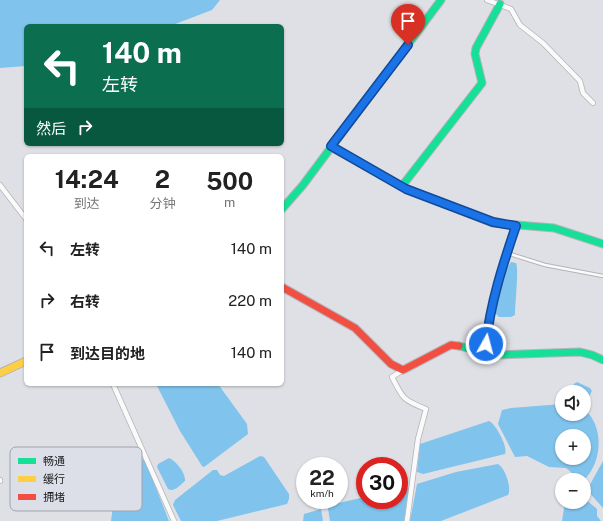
<!DOCTYPE html>
<html lang="zh">
<meta charset="utf-8">
<style>
:root{--surface:#fff;--page:#f2f2f2;--text:#222;--muted:#767676}
body{margin:0;font-family:"Public Sans","Noto Sans SC",sans-serif;background:var(--page);color:var(--text);height:100vh;display:flex;flex-direction:column;font-size:15px;white-space:nowrap}
*{box-sizing:border-box;margin:0}
p{font-size:13px;color:var(--muted)}
.icon{flex:none;width:22px;height:22px;fill:none;stroke:currentColor;stroke-width:2;stroke-linecap:round;stroke-linejoin:round}
.map{position:relative;flex:1;overflow:hidden}
.details{position:absolute;left:24px;top:154px;width:260px;height:232px;display:flex;flex-direction:column;background:var(--surface);border-radius:6px;box-shadow:0 1px 3px #0004}
.details>*{flex:none}
.hud{position:absolute;left:24px;top:24px;width:260px;height:122px;border-radius:6px;box-shadow:0 1px 3px #0004;background:#0b6e4f;color:#fff;overflow:hidden}
.controls{position:absolute;left:555px;top:385px;display:grid;gap:8px}
.controls a{display:grid;place-items:center;width:36px;height:36px;border-radius:50%;background:var(--surface);box-shadow:0 1px 3px #0004;font-size:20px}
.speed{position:absolute;left:296px;top:457px;display:flex;gap:8px;font-size:20px;font-weight:700;text-align:center}
.speed>*{display:grid;place-content:center;width:52px;height:52px;border-radius:50%;background:var(--surface);box-shadow:0 1px 3px #0004;line-height:1}
.speed small{font-size:10px;font-weight:400}
.speed .limit{border:6px solid #d22;background:#fff;color:#111}
.pin{position:absolute;display:grid;place-items:center;width:34px;height:34px;color:#fff;margin:-41px -17px;border-radius:50% 50% 50% 0;rotate:-45deg;box-shadow:0 0 4px #0007}
.pin .icon{rotate:45deg}
.me{position:absolute;width:44px;margin:-22px;rotate:7deg;stroke-linejoin:round;filter:drop-shadow(0 0 3px #0008)}
.turn{display:flex;align-items:center;gap:14px;height:84px;padding:0 12px;font-size:18px}
.turn .icon{width:52px;height:52px;stroke-width:2.5}
.turn b{display:block;font-size:28px;line-height:34px}
.then{display:flex;align-items:center;height:38px;padding:0 12px;background:#0003;gap:8px;font-size:15px}
.eta{display:flex;justify-content:space-evenly;align-items:center;height:68px;text-align:center}
.eta b{font-size:24px;font-weight:700;line-height:28px}
ul{padding:0;list-style:none}
li{display:flex;align-items:center;gap:12px;height:52px;padding:0 12px}
li div{flex:1}
li b{display:block;font-size:15px}
li em{font-style:normal}
.map>svg:first-child{display:block}
.water{fill:#80c3ec;fill-rule:evenodd}
.lines{fill:none;stroke-linecap:round;stroke-linejoin:round}
.lane-casing{stroke:#b3b4b8;stroke-width:4.5}
.street-casing{stroke:#b3b4b8;stroke-width:6}
.fast-casing{stroke:#b3b4b8;stroke-width:9}
.slow-casing{stroke:#b3b4b8;stroke-width:9}
.jam-casing{stroke:#b3b4b8;stroke-width:9}
.lane{stroke:#fafafb;stroke-width:2.5}
.street{stroke:#fafafb;stroke-width:4.5}
.fast{stroke:#16e098;stroke-width:7}
.slow{stroke:#ffcf43;stroke-width:7}
.jam{stroke:#f24e42;stroke-width:7}
.route-casing{stroke:#114b97;stroke-width:10}
.route{stroke:#1a73e8;stroke-width:7}
.key{fill:#dcdfe8;stroke:#a2a4ab;stroke-width:1}
.key-label{font-size:11px;fill:#1a1b1e}
</style>
<div class="map">
<svg width="603" height="521" viewBox="0 0 603 521">
<rect width="100%" height="100%" fill="#dfe0e5"/>
<g class="water">
<path d="M0 0H220L212 10 170 26H26V66L0 68Z"/>
<path d="M511 262 516 263C519 268 515 305 515 315L511 317H499L494 312 506 270Z"/>
<path d="M577 382 590 388 592 391 584 406V392H570L574 384Z"/>
<path d="M156 384H218L247 424 248 434 204 467 202 466 180 431Z"/>
<path d="M562 404V414H584L585 410C603 425 603 459 586 478H578L566 468 549 467 527 456 515 457 498 424 502 410 511 408ZM562 436H584V458H562Z"/>
<path d="M489 421C496 424 508 447 505 454L423 474 417 472 420 444Z"/>
<path d="M260 456 264 457 289 494V499L287 504 217 521H181L173 505 175 500 213 470H217L220 475 224 476Z"/>
<path d="M169 458C176 461 186 473 185 481 180 485 174 493 168 489L157 467 158 464Z"/>
<path d="M140 459 145 460 169 521H111L118 471 124 465Z"/>
<path d="M603 461V508L587 490Z"/>
<path d="M498 464C505 468 512 488 508 495L441 521H410L417 484 456 472Z"/>
<path d="M409 488 404 521H330L328 509 330 505 365 497V500H399V490Z"/>
<path d="M584 498 597 509V516L601 521H562L565 502H584Z"/>
<path d="M321 509 323 521H303L304 514Z"/>
</g>
<g class="lines">
<defs>
<path id="lane" d="M507 253 545 265 603 276"/>
<g id="street">
<path d="M487 0 511 9 520 25 543 43 580 81 583 93 593 103"/>
<path d="M0 185 26 219"/>
<path d="M485 354C487 310 502 267 516 226"/>
<path d="M403 370 392 377C403 399 403 400 426 409L418 439 407 521"/>
<path d="M113 384 174 521"/>
<path d="M0 480V481"/>
</g>
<g id="fast">
<path d="M331 147 407 189 493 223 554 228 603 244"/>
<path d="M402 186 482 83 475 54 476 48 500 4"/>
<path d="M282 209 303 185 441 0"/>
<path d="M459 346 496 355 580 352 592 355 603 360"/>
</g>
<path id="slow" d="M0 373 26 361"/>
<path id="jam" d="M282 287 355 328 391 364 403 370 451 345 459 346"/>
</defs>
<use href="#lane" class="lane-casing"/>
<use href="#street" class="street-casing"/>
<use href="#fast" class="fast-casing"/>
<use href="#slow" class="slow-casing"/>
<use href="#jam" class="jam-casing"/>
<use href="#lane" class="lane"/>
<use href="#street" class="street"/>
<use href="#fast" class="fast"/>
<use href="#slow" class="slow"/>
<use href="#jam" class="jam"/>
</g>
<g class="lines">
<defs>
<path id="route" d="M408 45 331 146 406 189 493 222 516 226C503 264 490 304 486 344"/>
</defs>
<use href="#route" class="route-casing"/>
<use href="#route" class="route"/>
</g>
<rect x="10" y="447" width="132" height="64" rx="6" class="key"/>
<rect x="18" y="458" width="18" height="6" fill="#16e098"/>
<rect x="18" y="476" width="18" height="6" fill="#ffcf43"/>
<rect x="18" y="494" width="18" height="6" fill="#f24e42"/>
<g class="key-label">
<text x="43" y="465">畅通</text>
<text x="43" y="483">缓行</text>
<text x="43" y="501">拥堵</text>
</g>
</svg>
<div class="controls">
<a><svg class="icon" aria-label="sound" viewBox="0 0 24 24"><path d="M4 9h4l5-4v14l-5-4H4zM17 9q2 3 0 6"/></svg></a>
<a>+</a>
<a>−</a>
</div>
<div class="speed"><div>22<small>km/h</small></div><div class="limit">30</div></div>
<div class="pin" style="left:408px;top:45px;background:#d93025"><svg class="icon" aria-label="arrive" viewBox="0 0 24 24"><path d="M6 21V4h12l-3 4 3 4H6"/></svg></div>
<svg class="me" style="left:486px;top:344px" viewBox="-20 -20 40 40"><circle r="17" fill="#1a73e8" stroke="#fff" stroke-width="3"/><path d="M0-11L8 9 0 5-8 9z" fill="#fff"/></svg>
<div class="hud">
<div class="turn"><svg class="icon" aria-label="left" viewBox="0 0 24 24"><path d="M17 20v-9H6M10 6l-5 5 5 5"/></svg><div><b>140 m</b>左转</div></div>
<div class="then">然后<svg class="icon" aria-label="right" viewBox="0 0 24 24"><path d="M7 20v-9h11M14 6l5 5-5 5"/></svg></div>
</div>
<section class="details">
<div class="eta">
<div><b>14:24</b><p>到达</p></div>
<div><b>2</b><p>分钟</p></div>
<div><b>500</b><p>m</p></div>
</div>
<ul>
<li><svg class="icon" aria-label="left" viewBox="0 0 24 24"><path d="M17 20v-9H6M10 6l-5 5 5 5"/></svg><div><b>左转</b></div><em>140 m</em></li>
<li><svg class="icon" aria-label="right" viewBox="0 0 24 24"><path d="M7 20v-9h11M14 6l5 5-5 5"/></svg><div><b>右转</b></div><em>220 m</em></li>
<li><svg class="icon" aria-label="arrive" viewBox="0 0 24 24"><path d="M6 21V4h12l-3 4 3 4H6"/></svg><div><b>到达目的地</b></div><em>140 m</em></li>
</ul>
</section>
</div>
